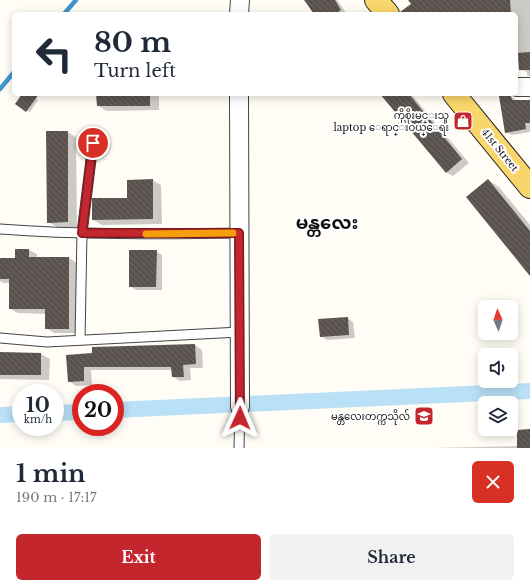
<!DOCTYPE html>
<meta charset="utf-8">
<style>
:root{--surface:#fff;--page:#f2f2f3;--text:#1f2937;--muted:#747a83;--accent:#c4262e}
body{margin:0;font-family:"Libre Baskerville","Noto Sans Myanmar",serif;background:var(--page);color:var(--text);height:100vh;display:flex;flex-direction:column;font-size:15px;white-space:nowrap}
*{box-sizing:border-box;margin:0}
p{font-size:13px;color:var(--muted)}
.icon{flex:none;width:22px;height:22px;fill:none;stroke:currentColor;stroke-width:2;stroke-linecap:round;stroke-linejoin:round}
.map{position:relative;height:448px;overflow:hidden}
.side{display:flex;flex-direction:column;background:var(--surface);flex:1}
.side>*{flex:none}
.guide{position:absolute;left:12px;top:12px;width:506px;height:84px;border-radius:6px;box-shadow:0 2px 10px #0003;background:#fff;color:var(--text);overflow:hidden}
.needle{width:26px;rotate:357deg}
.fabs{position:absolute;left:478px;top:300px;display:grid;gap:8px}
.fabs a{display:grid;place-items:center;width:40px;height:40px;border-radius:6px;background:var(--surface);box-shadow:0 2px 10px #0003;font-size:20px}
.speed{position:absolute;left:12px;top:384px;display:flex;gap:8px;font-size:20px;font-weight:700;text-align:center}
.speed>*{display:grid;place-content:center;width:52px;height:52px;border-radius:50%;background:var(--surface);box-shadow:0 2px 10px #0003;line-height:1}
.speed small{font-size:10px;font-weight:400}
.speed .limit{border:6px solid #d22;background:#fff;color:#111}
.pin{position:absolute;display:grid;place-items:center;width:34px;height:34px;color:#fff;margin:-17px;border:2px solid #fff;border-radius:50%;box-shadow:0 1px 4px #0007}
.me{position:absolute;width:44px;margin:-22px;rotate:1deg;stroke-linejoin:round;filter:drop-shadow(0 0 3px #0008)}
.turn{display:flex;align-items:center;gap:14px;height:84px;padding:0 16px;font-size:18px}
.turn .icon{width:52px;height:52px;stroke-width:2.5}
.turn b{display:block;font-size:28px;line-height:34px}
.round{display:grid;place-items:center;flex:none;width:42px;height:42px;border-radius:6px;background:var(--page)}
.overview{display:flex;align-items:center;justify-content:space-between;height:68px;padding:0 16px}
h1{font-size:24px;font-weight:700;line-height:30px}
.cta{display:flex;gap:8px;margin-top:auto;padding:8px 16px}
.cta a{flex:1;height:46px;border-radius:6px;background:var(--accent);color:#fff;font-size:16px;font-weight:700;line-height:46px;text-align:center}
.cta a+a{background:var(--page);color:var(--text)}
.map>svg:first-child{display:block}
.shadow{fill:#0003}
.lines{fill:none;stroke-linecap:round;stroke-linejoin:round}
.stream{stroke:#3f96cf;stroke-width:4.5}
.canal{stroke:#b9e0f7;stroke-width:16}
.building{fill:url(#building-back-hatch)}
.lane-casing{stroke:#444;stroke-width:11}
.street-casing{stroke:#444;stroke-width:20}
.primary-casing{stroke:#222;stroke-width:24}
.lane{stroke:#fff;stroke-width:9}
.street{stroke:#fff;stroke-width:18}
.primary{stroke:#f9d66b;stroke-width:22}
.route-casing{stroke:#7f191e;stroke-width:10}
.route{stroke:#c4262e;stroke-width:7}
.slow{stroke:#f59e0b;stroke-width:7}
.labels{text-anchor:middle;dominant-baseline:central;stroke-width:4;stroke-linejoin:round;paint-order:stroke}
.poi-label{font-size:10px;fill:#111;stroke:#fff;text-anchor:end}
.street-label{font-size:10px;fill:#111;stroke:#fff}
.town-label{font-size:18px;font-weight:bold;fill:#111;stroke:#fff}
</style>
<div class="map">
<svg width="530" height="448" viewBox="0 0 530 448">
<defs>
<pattern id="building-back-hatch" width="6" height="6" patternUnits="userSpaceOnUse"><rect width="6" height="6" fill="#5a524d"/><path d="M-1 5l2 2M0 0l6 6M5-1l2 2" fill="none" stroke="#6d6662"/></pattern>
</defs>
<rect width="100%" height="100%" fill="#fffdf5"/>
<g class="shadow">
<path d="M305 0H337L347 14H315Z"/>
<path d="M409 0H530V77L527 75V72L519 69V62L516 63V14H412V5Z"/>
<path d="M23 94H30L38 100 30 112 16 104Z"/>
<path d="M97 94H159V110L107 111 98 106Z"/>
<path d="M381 94H411L469 163 453 176 446 172Z"/>
<path d="M509 95 517 101 530 100V132L512 135 506 132Z"/>
<path d="M67 132 76 137 77 227H57L48 222Z"/>
<path d="M152 180 161 185 162 224 102 225 93 220 128 199Z"/>
<path d="M488 180 499 187 530 225V275Z"/>
<path d="M29 250 37 254V258H69L77 263 76 333H54L46 328V314L18 313 10 309V283H3L0 281V259H16Z"/>
<path d="M156 251 162 255V290H136L130 286Z"/>
<path d="M347 318 353 322 355 338 327 340 321 336Z"/>
<path d="M195 345 202 350 203 368H190L191 380 180 381 173 377V370H91L92 385 76 386 69 381 93 354Z"/>
<path d="M0 353 41 354 50 359 49 380 0 379Z"/>
<path d="M530 430V448H431L518 446Z"/>
</g>
<g class="lines">
<g class="stream">
<path d="M64 14 76 0"/>
<path d="M0 89 14 72"/>
</g>
<g class="canal">
<path d="M115 410 530 391"/>
<path d="M55 413 81 412"/>
<path d="M0 415 21 414"/>
</g>
</g>
<g class="building">
<path d="M304 0H335L341 10 335 14H314Z"/>
<path d="M408 0H510L511 14H400V12L411 4Z"/>
<path d="M530 52V70H519L518 53Z"/>
<path d="M22 94H39L26 112 15 104Z"/>
<path d="M96 94H150V106H97Z"/>
<path d="M380 94H409L462 159 446 173Z"/>
<path d="M509 94 511 96 512 100H530V123H525L526 129 505 133 499 96Z"/>
<path d="M46 131H68V222L47 223Z"/>
<path d="M153 179V219L92 220V198H127V180Z"/>
<path d="M488 179 530 231V276L466 197Z"/>
<path d="M15 249H29V257H69V329H45V309H9V279H0V258H15Z"/>
<path d="M129 250H157L156 287H129Z"/>
<path d="M348 317 349 335 320 337 318 319Z"/>
<path d="M195 344 196 364 183 365 184 377H172L171 367H84V381L68 382 66 355 92 353V347Z"/>
<path d="M0 352 41 353V375H0Z"/>
<path d="M530 429V448H517V430Z"/>
</g>
<g class="lines">
<defs>
<g id="lane">
<path d="M0 229C79 235 159 234 239 233"/>
<path d="M0 338 47 342 240 332"/>
<path d="M80 340 82 233 93 143"/>
<path d="M239 448 240 407"/>
</g>
<g id="street">
<path d="M239 14 240 0"/>
<path d="M516 87H530"/>
<path d="M239 94 240 407"/>
</g>
<g id="primary">
<path d="M376 0 388 14"/>
<path d="M454 94 530 187"/>
</g>
</defs>
<use href="#lane" class="lane-casing"/>
<use href="#street" class="street-casing"/>
<use href="#primary" class="primary-casing"/>
<use href="#lane" class="lane"/>
<use href="#street" class="street"/>
<use href="#primary" class="primary"/>
</g>
<g class="lines">
<defs>
<path id="route" d="M93 143 82 233H239L240 418"/>
</defs>
<use href="#route" class="route-casing"/>
<use href="#route" class="route"/>
<path class="slow" d="M146 234 233 233"/>
</g>
<defs>
<symbol id="shop-square" viewBox="-11 -11 22 22"><rect x="-9" y="-9" width="18" height="18" rx="4" fill="#c4262e" stroke="#fff"/><path d="M-5-2.5h2.3a2.7 3.5 0 0 1 5.4 0H5L5.5 6h-11ZM-1.5-2.5h3a1.5 2.3 0 0 0-3 0Z" fill="#fff"/></symbol>
<symbol id="university-square" viewBox="-11 -11 22 22"><rect x="-9" y="-9" width="18" height="18" rx="4" fill="#c4262e" stroke="#fff"/><path d="M0-5L7-2L0 1L-7-2ZM-4 1L0 2.5L4 1V4Q0 6-4 4Z" fill="#fff"/></symbol>
</defs>
<g fill-rule="evenodd">
<use href="#shop-square" x="452" y="110" width="22" height="22"/>
<use href="#university-square" x="413" y="405" width="22" height="22"/>
</g>
<g class="labels">
<g class="poi-label">
<text x="449" y="115">ကိုစိုးမင္းသူ<tspan x="449" dy="12">laptop ေရာင္းဝယ္ေရး</tspan></text>
<text x="410" y="416">မန္တလေးတက္ကသိုလ်</text>
</g>
<g class="street-label">
<text transform="translate(500 150) rotate(51)">41st Street</text>
</g>
<g class="town-label">
<text x="327" y="223">မန္တလေး</text>
</g>
</g>
</svg>
<div class="fabs">
<a><svg class="needle" viewBox="-14 -14 28 28"><path d="M0-13l5 13h-10z" fill="#e53935"/><path d="M0 13l5-13h-10z" fill="#747a83"/></svg></a>
<a><svg class="icon" aria-label="sound" viewBox="0 0 24 24"><path d="M4 9h4l5-4v14l-5-4H4zM17 9q2 3 0 6"/></svg></a>
<a><svg class="icon" aria-label="layers" viewBox="0 0 24 24"><path d="M12 4l9 5-9 5-9-5zM3 14l9 5 9-5"/></svg></a>
</div>
<div class="speed"><div>10<small>km/h</small></div><div class="limit">20</div></div>
<div class="pin" style="left:93px;top:143px;background:#d93025"><svg class="icon" aria-label="arrive" viewBox="0 0 24 24"><path d="M6 21V4h12l-3 4 3 4H6"/></svg></div>
<svg class="me" style="left:240px;top:418px" viewBox="-20 -20 40 40"><path d="M0-17L14 15 0 8-14 15z" fill="#c4262e" stroke="#fff" stroke-width="4"/></svg>
<div class="guide">
<div class="turn"><svg class="icon" aria-label="left" viewBox="0 0 24 24"><path d="M17 20v-9H6M10 6l-5 5 5 5"/></svg><div><b>80 m</b>Turn left</div></div>
</div>
</div>
<section class="side">
<div class="overview"><div><h1>1 min</h1><p>190 m · 17:17</p></div><a class="round" style="background:#d93025;color:#fff"><svg class="icon" aria-label="close" viewBox="0 0 24 24"><path d="M6 6l12 12M18 6L6 18"/></svg></a></div>
<div class="cta"><a>Exit</a><a>Share</a></div>
</section>
